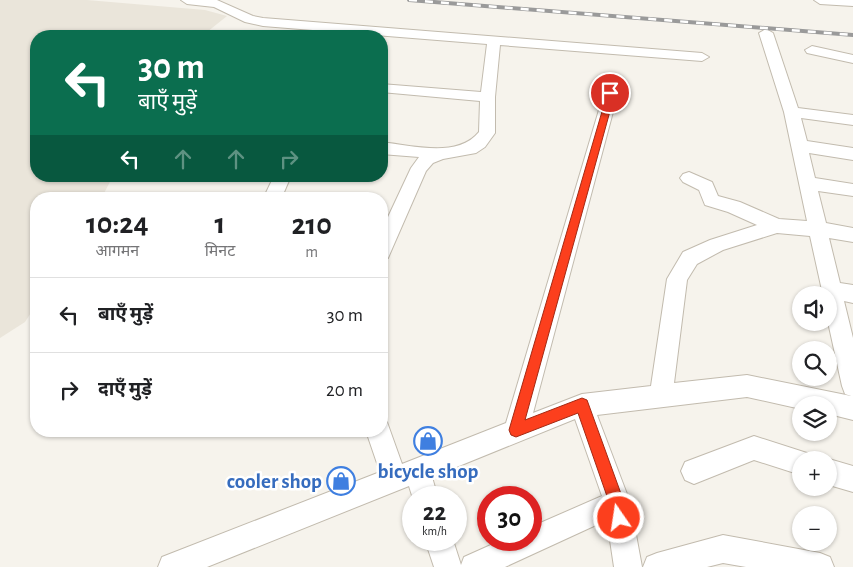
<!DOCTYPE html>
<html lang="hi">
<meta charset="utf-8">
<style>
:root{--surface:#fff;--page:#f6f6f6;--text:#202124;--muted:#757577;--line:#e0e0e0}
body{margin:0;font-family:"Alegreya Sans","Noto Sans Devanagari",sans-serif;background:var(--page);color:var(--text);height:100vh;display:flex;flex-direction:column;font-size:19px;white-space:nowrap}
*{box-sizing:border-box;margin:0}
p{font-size:16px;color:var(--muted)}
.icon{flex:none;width:28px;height:28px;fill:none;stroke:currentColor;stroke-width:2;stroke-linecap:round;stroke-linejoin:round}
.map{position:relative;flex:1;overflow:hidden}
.panel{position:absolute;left:30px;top:192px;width:358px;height:245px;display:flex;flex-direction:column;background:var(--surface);border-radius:20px;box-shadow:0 1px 4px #0004}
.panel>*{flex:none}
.banner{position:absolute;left:30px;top:30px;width:358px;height:152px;border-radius:20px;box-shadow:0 1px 4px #0004;background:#0b6e4f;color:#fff;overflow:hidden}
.controls{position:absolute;left:792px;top:286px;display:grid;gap:10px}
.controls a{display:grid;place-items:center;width:45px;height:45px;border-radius:50%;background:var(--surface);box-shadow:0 1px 4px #0004;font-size:25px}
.speed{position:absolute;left:402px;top:486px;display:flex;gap:10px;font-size:25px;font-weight:700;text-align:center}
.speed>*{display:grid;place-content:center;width:65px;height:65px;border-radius:50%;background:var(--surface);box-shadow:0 1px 4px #0004;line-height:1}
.speed small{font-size:12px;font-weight:400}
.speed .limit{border:8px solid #d22;background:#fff;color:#111}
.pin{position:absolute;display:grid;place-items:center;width:42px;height:42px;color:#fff;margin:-21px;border:2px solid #fff;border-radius:50%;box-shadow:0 1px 5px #0007}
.me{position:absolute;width:55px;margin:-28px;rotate:347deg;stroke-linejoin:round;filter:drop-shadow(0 0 4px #0008)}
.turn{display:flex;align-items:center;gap:18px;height:105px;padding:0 25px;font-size:22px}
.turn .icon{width:65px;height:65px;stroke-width:2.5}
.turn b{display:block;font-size:35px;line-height:42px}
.lanes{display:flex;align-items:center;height:48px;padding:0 25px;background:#0003;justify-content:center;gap:25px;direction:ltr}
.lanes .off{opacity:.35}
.eta{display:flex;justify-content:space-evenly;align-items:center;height:85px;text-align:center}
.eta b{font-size:30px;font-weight:700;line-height:35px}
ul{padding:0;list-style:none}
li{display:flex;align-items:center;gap:15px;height:75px;padding:0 25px;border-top:1px solid var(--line)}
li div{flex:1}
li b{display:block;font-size:19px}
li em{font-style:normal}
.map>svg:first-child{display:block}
.residential{fill:#eae5da}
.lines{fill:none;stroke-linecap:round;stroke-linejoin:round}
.street-casing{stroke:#c2bbae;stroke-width:2}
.street{fill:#fff;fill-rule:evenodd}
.rail-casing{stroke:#9a9a9a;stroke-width:4}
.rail{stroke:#fff;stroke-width:2.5;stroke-dasharray:8;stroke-linecap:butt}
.route{fill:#fc3f1d;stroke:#a42913}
.labels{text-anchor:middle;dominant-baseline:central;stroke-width:5;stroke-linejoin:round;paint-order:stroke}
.near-shop-label{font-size:21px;font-weight:bold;fill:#366cbe;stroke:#fff}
</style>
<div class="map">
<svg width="853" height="567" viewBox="0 0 853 567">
<rect width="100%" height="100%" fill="#f6f3ec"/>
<path class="residential" d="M0 0H87L205 10 227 16 202 36H36V176H113L101 199H36V305L25 322 0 338Z"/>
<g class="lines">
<defs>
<g id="street">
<path d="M181 0H217L253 16 263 18 702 53 709 57 702 61 500 45 495 97V133L485 147 476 153 443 159 433 163 426 171 388 258 381 261V232L411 168 419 157 381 154V142C411 145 457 159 479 132L480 101 381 92V84L481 92 487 44 263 26 245 22 214 7 187 4Z"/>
<path d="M814 0H853V6L820 4Z"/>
<path d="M766 29 773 33 798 108 853 115V125L801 118 807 141 853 148V160L809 153 815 178 853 184V196L818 191 826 223 853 228V242L829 238 840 283 853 285V303L844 301 853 338V420L829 414V405H801V409L747 397 597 415 630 502 642 567H614L607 520 505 567H434L425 540H453L461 565 464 557 502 540H531V527L602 496 575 419 432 477 438 498H414V502L409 486 207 567H158L162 557 380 472 366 431H381V420L387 422 402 464 506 423 604 93 606 90H616L618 93 533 413 582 394 651 386 667 279 683 252 710 240 757 225 728 212 705 205 699 190 683 182 680 178 683 174 689 172 712 182 718 196 740 202 779 219 807 221 784 112 759 33ZM777 233 810 236 823 295H829L828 322 842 386 845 394 851 396 747 375 674 383 687 280 697 264 723 250Z"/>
<path d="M812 46 853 55V63L807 53 805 50Z"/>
<path d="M274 176H291L281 199H263Z"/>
<path d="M754 436 810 454 812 460H801V475L754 460 694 484 685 480 681 471 685 462Z"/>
<path d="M829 459 853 466V492L829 485Z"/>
<path d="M723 535 820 553 830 557 834 567H746L723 563 707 567H643L647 557 657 553Z"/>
</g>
</defs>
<use href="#street" class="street-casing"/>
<use href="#street" class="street"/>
<defs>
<path id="rail" d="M409 0 853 35"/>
</defs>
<use href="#rail" class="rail-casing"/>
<use href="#rail" class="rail"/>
</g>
<path class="route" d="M608 91 615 93 525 420 582 398 587 400 624 502 627 518 625 524 619 526 614 524 609 502 578 413 516 437 511 435 509 430Z"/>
<defs>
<symbol id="shop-ring" viewBox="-11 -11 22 22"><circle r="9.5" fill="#fff" stroke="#3f7fe0" stroke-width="1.5"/><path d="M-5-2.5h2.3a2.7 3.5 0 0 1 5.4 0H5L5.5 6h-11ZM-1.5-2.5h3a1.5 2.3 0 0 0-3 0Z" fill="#3f7fe0"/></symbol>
</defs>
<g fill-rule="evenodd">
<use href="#shop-ring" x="412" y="425" width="32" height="32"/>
<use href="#shop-ring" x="325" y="465" width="32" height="32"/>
</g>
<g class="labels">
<g class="near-shop-label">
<text x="428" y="471">bicycle shop</text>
<text x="322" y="481" text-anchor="end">cooler shop</text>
</g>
</g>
</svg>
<div class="controls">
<a><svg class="icon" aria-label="sound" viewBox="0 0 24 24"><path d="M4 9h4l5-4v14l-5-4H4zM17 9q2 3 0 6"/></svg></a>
<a><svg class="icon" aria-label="search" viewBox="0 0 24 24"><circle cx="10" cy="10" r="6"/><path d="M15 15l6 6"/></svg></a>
<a><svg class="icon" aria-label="layers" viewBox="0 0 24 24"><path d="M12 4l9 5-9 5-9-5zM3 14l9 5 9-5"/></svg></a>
<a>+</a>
<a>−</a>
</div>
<div class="speed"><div>22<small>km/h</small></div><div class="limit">30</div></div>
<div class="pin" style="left:610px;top:93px;background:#d93025"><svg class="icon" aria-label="arrive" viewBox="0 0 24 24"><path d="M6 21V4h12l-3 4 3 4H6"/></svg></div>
<svg class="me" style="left:619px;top:518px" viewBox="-20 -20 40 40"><circle r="17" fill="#fc3f1d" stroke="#fff" stroke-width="3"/><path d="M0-11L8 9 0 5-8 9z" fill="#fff"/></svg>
<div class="banner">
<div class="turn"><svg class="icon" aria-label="left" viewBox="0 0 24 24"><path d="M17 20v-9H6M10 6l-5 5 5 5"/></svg><div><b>30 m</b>बाएँ मुड़ें</div></div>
<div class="lanes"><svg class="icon" aria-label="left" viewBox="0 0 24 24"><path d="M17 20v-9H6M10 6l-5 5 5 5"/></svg><svg class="icon off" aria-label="ahead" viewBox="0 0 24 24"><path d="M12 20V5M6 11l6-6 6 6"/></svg><svg class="icon off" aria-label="ahead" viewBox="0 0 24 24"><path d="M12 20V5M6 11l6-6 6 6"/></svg><svg class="icon off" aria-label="right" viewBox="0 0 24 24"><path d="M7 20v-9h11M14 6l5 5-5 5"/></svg></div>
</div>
<section class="panel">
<div class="eta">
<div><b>10:24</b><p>आगमन</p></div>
<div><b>1</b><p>मिनट</p></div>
<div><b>210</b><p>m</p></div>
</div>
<ul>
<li><svg class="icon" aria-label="left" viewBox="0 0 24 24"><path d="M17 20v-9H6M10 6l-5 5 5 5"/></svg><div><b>बाएँ मुड़ें</b></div><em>30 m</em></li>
<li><svg class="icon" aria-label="right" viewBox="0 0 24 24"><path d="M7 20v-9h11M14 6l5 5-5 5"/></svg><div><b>दाएँ मुड़ें</b></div><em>20 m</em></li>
</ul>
</section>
</div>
